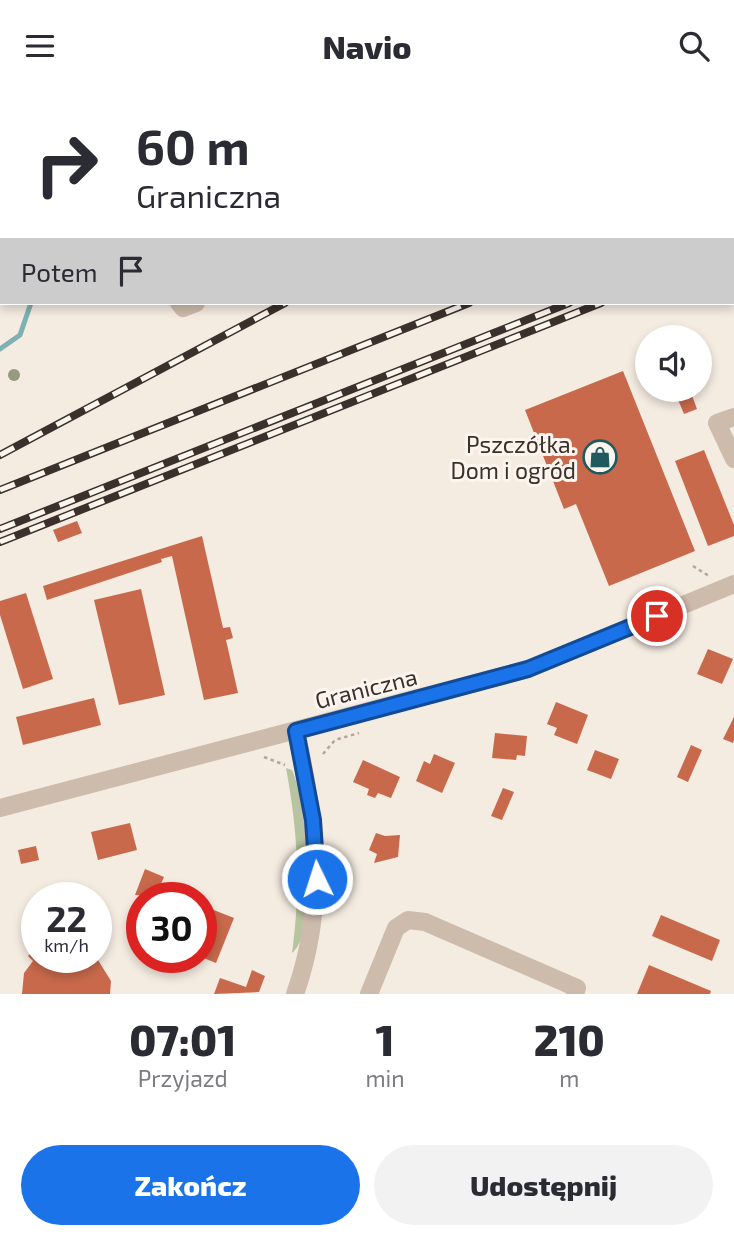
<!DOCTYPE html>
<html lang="pl">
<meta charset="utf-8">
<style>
:root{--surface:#fff;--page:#f2f2f3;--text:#2b2b33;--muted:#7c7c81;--accent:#1a73e8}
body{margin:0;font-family:"Exo 2",sans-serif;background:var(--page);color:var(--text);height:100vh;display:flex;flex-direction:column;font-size:26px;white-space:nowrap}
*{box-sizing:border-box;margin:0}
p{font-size:23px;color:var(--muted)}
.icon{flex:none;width:38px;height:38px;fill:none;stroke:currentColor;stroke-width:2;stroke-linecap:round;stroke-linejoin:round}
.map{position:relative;height:903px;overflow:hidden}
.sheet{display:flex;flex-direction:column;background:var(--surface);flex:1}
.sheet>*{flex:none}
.banner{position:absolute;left:0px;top:0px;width:735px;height:214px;box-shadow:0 4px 10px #0003;background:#fff;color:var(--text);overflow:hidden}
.fabs{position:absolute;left:635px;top:234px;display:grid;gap:14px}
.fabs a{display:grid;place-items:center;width:77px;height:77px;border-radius:50%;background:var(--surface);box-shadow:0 4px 10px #0003;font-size:35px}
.speed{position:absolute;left:21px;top:791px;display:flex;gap:14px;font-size:35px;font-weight:700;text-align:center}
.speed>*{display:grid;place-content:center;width:91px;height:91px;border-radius:50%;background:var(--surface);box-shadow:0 4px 10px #0003;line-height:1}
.speed small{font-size:18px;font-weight:400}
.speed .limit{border:10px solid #d22;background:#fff;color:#111}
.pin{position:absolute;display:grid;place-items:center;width:60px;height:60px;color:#fff;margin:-30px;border:4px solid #fff;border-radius:50%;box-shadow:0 2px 7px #0007}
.me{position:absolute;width:77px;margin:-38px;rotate:356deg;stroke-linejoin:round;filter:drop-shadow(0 0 5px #0008)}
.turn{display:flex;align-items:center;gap:24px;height:147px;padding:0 21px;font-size:32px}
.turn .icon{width:91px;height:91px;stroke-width:2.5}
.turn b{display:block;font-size:49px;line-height:60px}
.then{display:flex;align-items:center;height:66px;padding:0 21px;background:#0003;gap:14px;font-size:26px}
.eta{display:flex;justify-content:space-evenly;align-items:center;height:119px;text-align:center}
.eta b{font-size:42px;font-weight:800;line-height:49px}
.button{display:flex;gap:14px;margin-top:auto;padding:14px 21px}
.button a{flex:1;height:80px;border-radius:42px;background:var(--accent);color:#fff;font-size:28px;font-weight:800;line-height:80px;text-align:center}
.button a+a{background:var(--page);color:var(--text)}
header{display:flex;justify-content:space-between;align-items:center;height:91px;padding:0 21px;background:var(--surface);font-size:32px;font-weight:800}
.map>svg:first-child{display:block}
.green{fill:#b8c4a0}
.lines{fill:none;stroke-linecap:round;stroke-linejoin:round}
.stream{stroke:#7fb0b2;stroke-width:5}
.building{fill:#c8694b}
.path{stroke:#b9a596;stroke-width:2.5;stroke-dasharray:3.5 3.5;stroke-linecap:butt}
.minor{stroke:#cdbbac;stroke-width:18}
.rail-casing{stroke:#3b302b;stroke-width:8}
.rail{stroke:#fbf5ee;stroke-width:5;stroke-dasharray:16;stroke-linecap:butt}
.tree{fill:#969b7f}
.route-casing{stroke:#114b97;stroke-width:18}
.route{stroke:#1a73e8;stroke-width:12}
.labels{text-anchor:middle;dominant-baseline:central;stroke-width:6;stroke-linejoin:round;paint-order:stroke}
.poi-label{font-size:23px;fill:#3b302b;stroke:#fbf5ee;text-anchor:end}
.street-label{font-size:23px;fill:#3b302b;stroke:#fbf5ee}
</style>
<header><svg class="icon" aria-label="menu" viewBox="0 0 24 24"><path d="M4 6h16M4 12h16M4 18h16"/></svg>Navio<svg class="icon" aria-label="search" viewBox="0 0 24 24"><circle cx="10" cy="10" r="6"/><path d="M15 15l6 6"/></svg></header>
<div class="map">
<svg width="734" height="903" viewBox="0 0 734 903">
<rect width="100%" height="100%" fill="#f4ebe1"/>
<path class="green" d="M286 677 292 679C306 707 319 844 292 862 301 798 298 741 286 677Z"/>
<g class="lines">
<g class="stream">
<path d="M107 2 108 0"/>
<path d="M0 258 20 244 31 212"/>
</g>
</g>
<g class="building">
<path d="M623 280 695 460 609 495 576 413 564 418 525 319Z"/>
<path d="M674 299H690L697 318 684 323Z"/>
<path d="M704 359 734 434V445L708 455 675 370Z"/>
<path d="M77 430 82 442 58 451 53 439Z"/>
<path d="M202 445 223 537 230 536 233 547 226 549 238 602 204 609 172 465 161 468 162 471 47 509 43 495Z"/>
<path d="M141 498 165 604 119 614 94 509Z"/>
<path d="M26 502 53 588 23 598 0 524V510Z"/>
<path d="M708 558 733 568 722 593 697 583Z"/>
<path d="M94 607 101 634 23 654 16 626Z"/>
<path d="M556 611 588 624 577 653 554 644 557 637 547 633Z"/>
<path d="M734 626V649L733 652 723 648Z"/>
<path d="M495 642 527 645 525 665 517 664 516 669 492 667Z"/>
<path d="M691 654 702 659 688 691 677 686Z"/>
<path d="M595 659 619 668 611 688 587 679Z"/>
<path d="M434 663 455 672 442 702 416 690 424 670 430 673Z"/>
<path d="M363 669 400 686 391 707 378 702 375 707 367 704 369 698 353 691Z"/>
<path d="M503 697 514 701 502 729 491 725Z"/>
<path d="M130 732 137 759 98 769 91 741Z"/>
<path d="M376 742 385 745 400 744 398 766 374 772 377 763 369 759Z"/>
<path d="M36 755 39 769 21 773 18 759Z"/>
<path d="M145 778 164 786 159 797 182 807 135 804Z"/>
<path d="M142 809V841L130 837Z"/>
<path d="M201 814 234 827 216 872 201 866Z"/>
<path d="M661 824 720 849 712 870 652 845Z"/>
<path d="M37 856V866H90L98 869 111 890 110 903H22L24 882 33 870 28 865Z"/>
<path d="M649 874 711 900 710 903H637Z"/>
<path d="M252 879 265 885 259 901 214 903 220 887 246 896Z"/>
</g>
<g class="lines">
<g class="path">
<path d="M693 475 709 485"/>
<path d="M323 663 335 649 359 642"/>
<path d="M264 666 285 674"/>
</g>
<g class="minor">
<path d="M198 2 201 0"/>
<path d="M733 10H734"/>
<path d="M0 117 2 116"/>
<path d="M179 212 183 217 196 212"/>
<path d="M734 326 717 332 734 368"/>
<path d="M0 717 528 578 734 493"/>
<path d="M295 903C327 813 316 731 296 640"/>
<path d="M369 903 396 837 408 829 425 831 577 897 575 903"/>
</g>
<defs>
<g id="rail">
<path d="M733 26H734"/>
<path d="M733 107 734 106"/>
<path d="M733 146H734"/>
<path d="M733 159H734"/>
<path d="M0 364 285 212"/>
<path d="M0 399 469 212"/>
<path d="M0 438 569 212"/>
<path d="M0 451 601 212"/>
</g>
</defs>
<use href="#rail" class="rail-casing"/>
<use href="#rail" class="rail"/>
</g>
<circle class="tree" cx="14" cy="284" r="6"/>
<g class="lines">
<defs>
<path id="route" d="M317 788 313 729 296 640 528 578 657 525"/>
</defs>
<use href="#route" class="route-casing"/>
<use href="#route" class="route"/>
</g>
<defs>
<symbol id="shop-ring" viewBox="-11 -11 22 22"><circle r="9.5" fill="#fbf5ee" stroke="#1f5a5e" stroke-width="1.5"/><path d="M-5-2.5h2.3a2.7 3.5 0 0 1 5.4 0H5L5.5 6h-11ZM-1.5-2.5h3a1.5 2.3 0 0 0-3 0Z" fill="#1f5a5e"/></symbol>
</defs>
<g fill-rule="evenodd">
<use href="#shop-ring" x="581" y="347" width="38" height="38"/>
</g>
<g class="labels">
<g class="poi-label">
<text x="576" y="353">Pszczółka.<tspan x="576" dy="26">Dom i ogród</tspan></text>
</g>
<g class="street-label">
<text transform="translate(366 597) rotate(-14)">Graniczna</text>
</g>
</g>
</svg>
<div class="fabs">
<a><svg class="icon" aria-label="sound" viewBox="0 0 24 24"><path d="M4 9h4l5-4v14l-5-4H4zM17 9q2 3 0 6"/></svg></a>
</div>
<div class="speed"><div>22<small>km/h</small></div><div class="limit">30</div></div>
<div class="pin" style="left:657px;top:525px;background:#d93025"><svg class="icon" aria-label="arrive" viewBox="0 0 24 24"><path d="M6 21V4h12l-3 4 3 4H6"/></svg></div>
<svg class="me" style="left:317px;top:788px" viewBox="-20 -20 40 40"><circle r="17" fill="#1a73e8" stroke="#fff" stroke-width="3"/><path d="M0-11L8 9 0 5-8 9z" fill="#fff"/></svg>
<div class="banner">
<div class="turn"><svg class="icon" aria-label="right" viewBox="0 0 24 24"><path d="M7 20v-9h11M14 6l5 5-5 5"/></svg><div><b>60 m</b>Graniczna</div></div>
<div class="then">Potem<svg class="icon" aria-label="arrive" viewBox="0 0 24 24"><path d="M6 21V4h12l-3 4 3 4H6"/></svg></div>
</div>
</div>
<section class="sheet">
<div class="eta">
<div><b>07:01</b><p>Przyjazd</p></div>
<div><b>1</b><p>min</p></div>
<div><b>210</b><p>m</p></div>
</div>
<div class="button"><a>Zakończ</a><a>Udostępnij</a></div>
</section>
